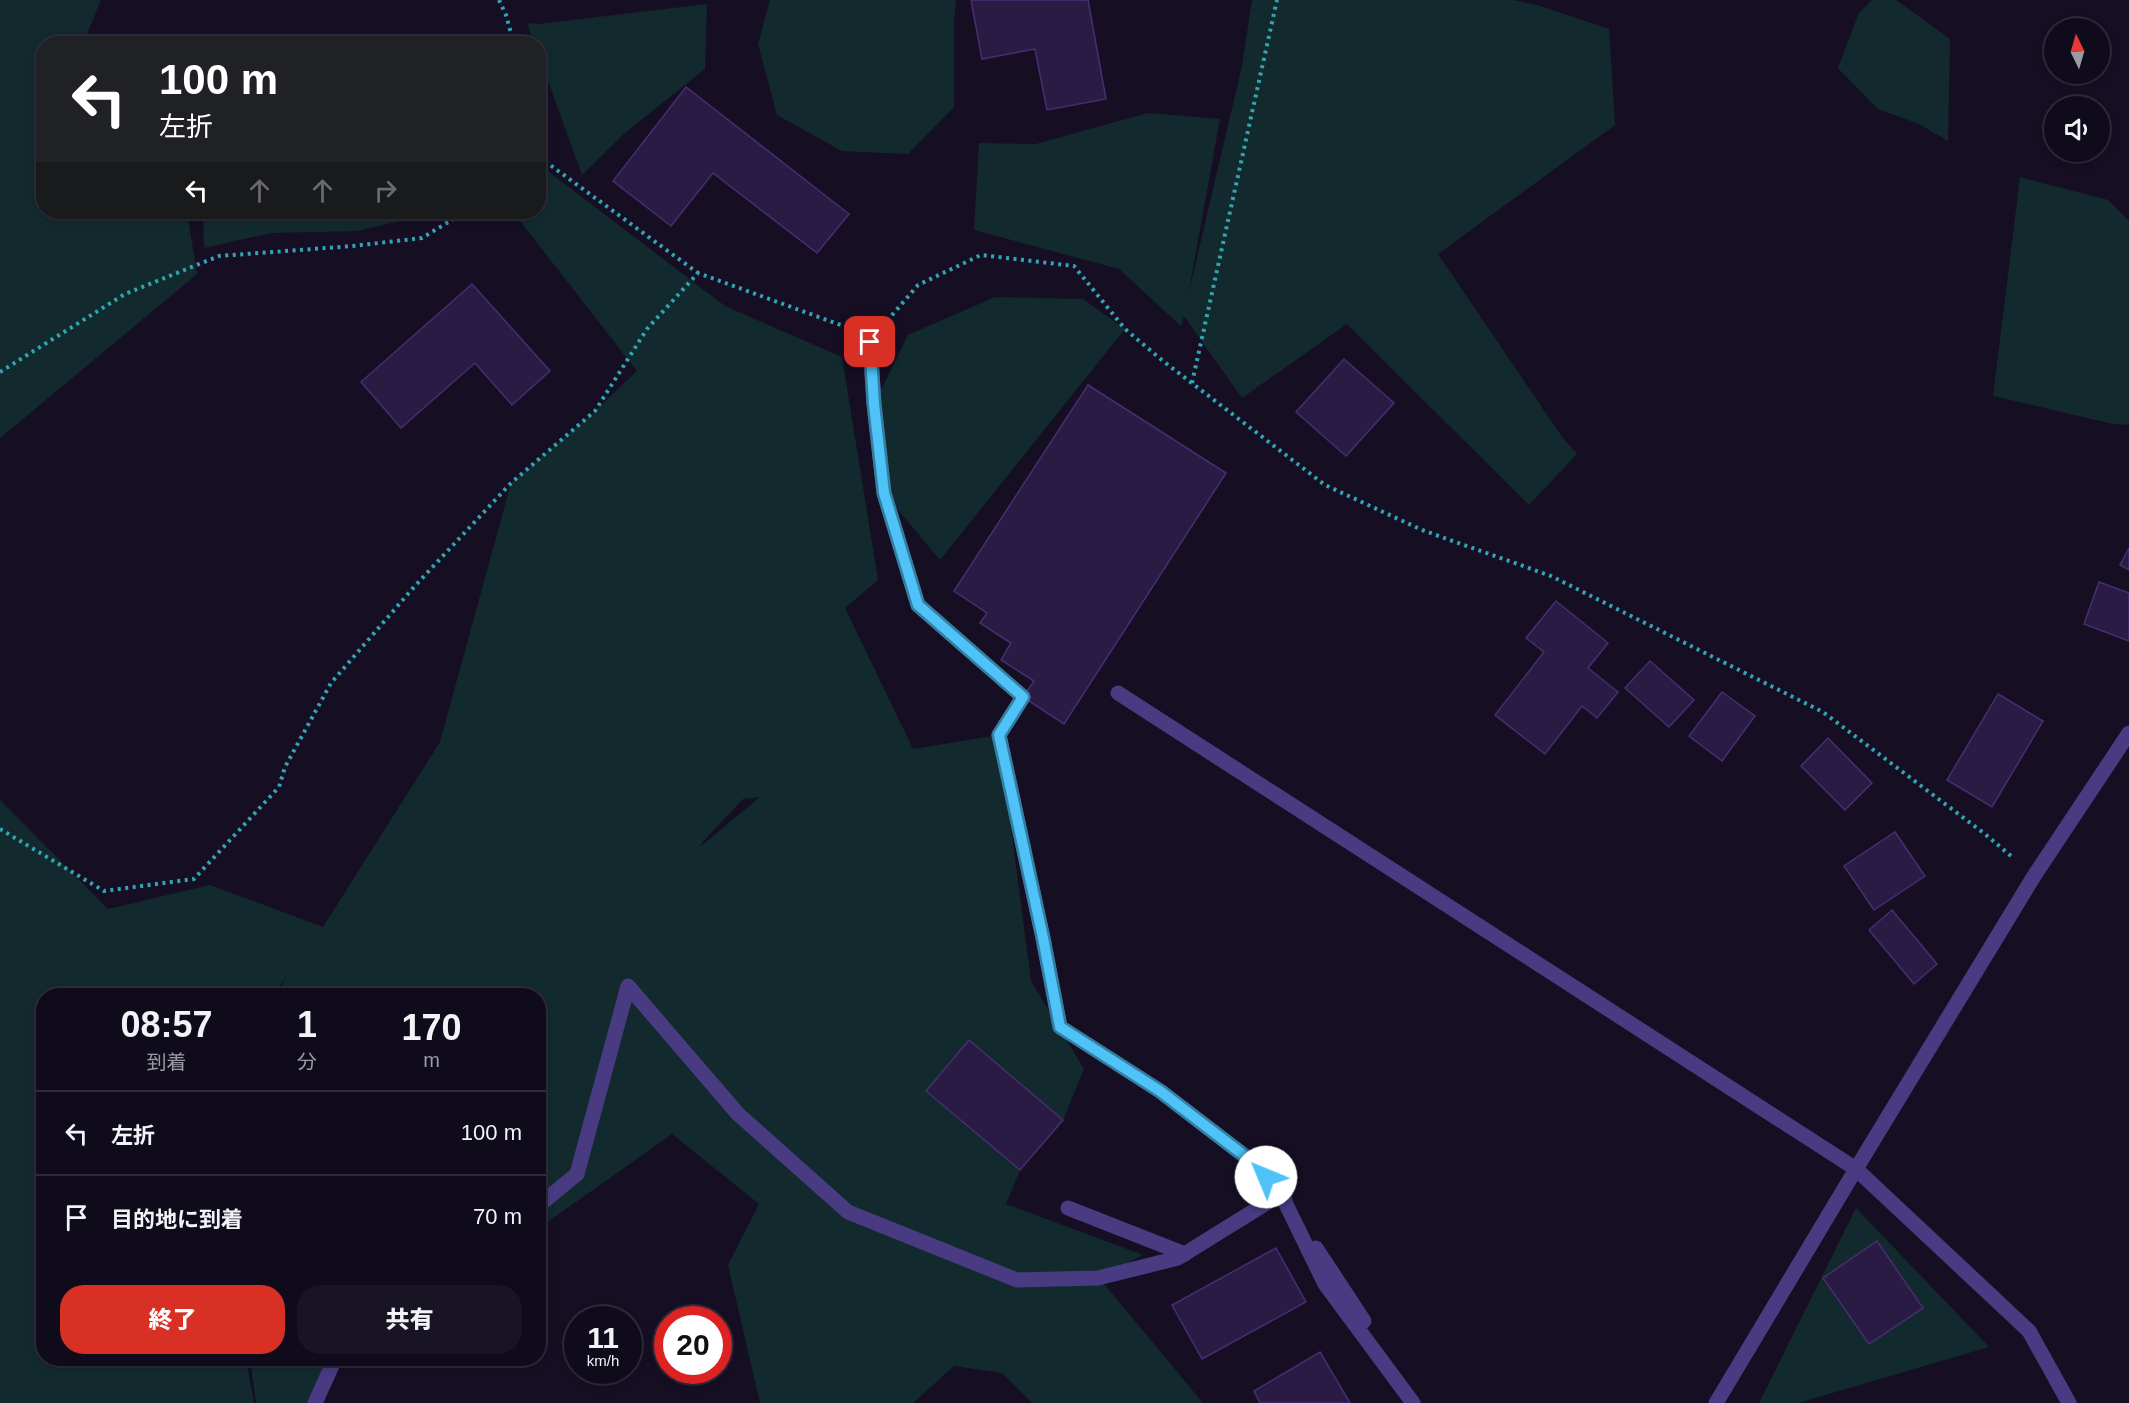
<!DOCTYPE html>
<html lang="ja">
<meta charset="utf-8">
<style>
:root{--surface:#100b1b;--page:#191424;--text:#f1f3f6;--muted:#9c9ba3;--line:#302b3a;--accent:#d93025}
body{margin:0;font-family:Arial,"Noto Sans JP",sans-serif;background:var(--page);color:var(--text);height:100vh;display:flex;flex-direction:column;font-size:22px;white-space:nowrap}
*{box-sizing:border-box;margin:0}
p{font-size:20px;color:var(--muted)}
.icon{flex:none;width:33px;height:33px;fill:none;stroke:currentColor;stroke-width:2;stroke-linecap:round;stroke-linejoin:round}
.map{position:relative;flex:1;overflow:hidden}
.drawer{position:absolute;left:36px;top:988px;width:510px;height:378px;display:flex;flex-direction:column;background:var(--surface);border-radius:24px;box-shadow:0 3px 9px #0003,0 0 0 2px var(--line)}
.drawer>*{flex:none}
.hud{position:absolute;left:36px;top:36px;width:510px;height:183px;border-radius:24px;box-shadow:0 3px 9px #0003,0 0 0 2px var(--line);background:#202124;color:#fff;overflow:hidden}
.needle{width:39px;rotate:355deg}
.fabs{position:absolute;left:2044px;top:18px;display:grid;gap:12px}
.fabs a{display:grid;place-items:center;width:66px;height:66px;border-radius:50%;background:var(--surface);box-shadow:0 3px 9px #0003,0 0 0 2px var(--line);font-size:30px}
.speed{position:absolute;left:564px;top:1306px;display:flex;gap:12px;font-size:30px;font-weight:700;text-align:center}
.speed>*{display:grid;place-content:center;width:78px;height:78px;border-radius:50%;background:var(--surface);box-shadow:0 3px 9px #0003,0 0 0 2px var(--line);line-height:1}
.speed small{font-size:15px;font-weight:400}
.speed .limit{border:9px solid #d22;background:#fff;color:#111}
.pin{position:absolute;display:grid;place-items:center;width:51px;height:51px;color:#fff;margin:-26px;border-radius:12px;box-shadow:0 3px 9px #0006}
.me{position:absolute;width:66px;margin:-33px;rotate:315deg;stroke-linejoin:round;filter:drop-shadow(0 0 4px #0008)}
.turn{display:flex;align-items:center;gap:21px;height:126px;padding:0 24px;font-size:27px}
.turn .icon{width:78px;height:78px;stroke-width:2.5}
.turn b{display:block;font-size:42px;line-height:51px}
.lanes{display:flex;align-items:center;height:57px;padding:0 24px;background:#0003;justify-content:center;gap:30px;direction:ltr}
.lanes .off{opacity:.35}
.eta{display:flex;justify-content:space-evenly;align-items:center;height:102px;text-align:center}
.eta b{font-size:36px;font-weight:800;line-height:42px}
.cta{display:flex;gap:12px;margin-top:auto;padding:12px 24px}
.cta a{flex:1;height:69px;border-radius:24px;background:var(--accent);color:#fff;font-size:24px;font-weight:800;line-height:69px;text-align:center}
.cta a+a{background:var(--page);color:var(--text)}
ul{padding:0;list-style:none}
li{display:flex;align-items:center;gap:18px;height:84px;padding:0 24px;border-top:2px solid var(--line)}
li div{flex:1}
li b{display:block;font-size:22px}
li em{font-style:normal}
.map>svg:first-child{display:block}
.green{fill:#122a2e;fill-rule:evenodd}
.building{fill:#2a1b44;stroke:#462e70;stroke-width:1.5}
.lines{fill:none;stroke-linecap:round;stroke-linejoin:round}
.path{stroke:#31a5b3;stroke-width:4;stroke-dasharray:3 4.5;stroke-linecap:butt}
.minor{stroke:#493b82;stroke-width:15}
.route-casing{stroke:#337fa1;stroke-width:15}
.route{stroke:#4fc3f7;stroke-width:10}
</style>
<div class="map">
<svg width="2129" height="1403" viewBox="0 0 2129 1403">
<rect width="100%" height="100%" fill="#160f24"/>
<g class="green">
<path d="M0 0H101L85 39 155 43 44 44V212H187L197 274 0 438Z"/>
<path d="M770 0H956L954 22V107L908 154 842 151 777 115 758 44Z"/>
<path d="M1252 0H1513L1537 5 1609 29 1615 125 1438 254 1562 437 1577 454 1529 505 1347 324 1242 398 1184 316 1181 326 1119 269 974 230 979 143 1036 144 1148 113 1220 119 1188 296 1242 66Z"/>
<path d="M1872 0H1896L1950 39 1948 141 1919 124 1878 109 1838 68 1859 13Z"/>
<path d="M707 4 705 69 625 133 582 175 539 56 538 44 534 43 527 23 539 24Z"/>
<path d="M545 169 725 306 842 357 878 580 845 608 913 749 999 735 1031 981 1084 1069 1063 1120 1020 1170 1006 1204 1143 1255 1099 1278 1203 1403H1032L1002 1373 954 1366 913 1403H760L728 1265 759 1204 672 1134 539 1228 538 996H275L288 975 272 996H44V1359H246L254 1403H0V800L108 909 210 885 323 927 440 742 511 483 595 411 637 371 513 212H538L539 177ZM760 797 701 846 700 845 743 799Z"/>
<path d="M2020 177 2108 200 2129 221V425L2113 424 1993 396Z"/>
<path d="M203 212H428L422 216 357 231 271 233 204 248Z"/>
<path d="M995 297 1083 299 1125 329 940 560 884 493 874 404 908 335Z"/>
<path d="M1856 1208 1989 1347 1798 1403H1759Z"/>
<path d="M250 1359H335L316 1403H256Z"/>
</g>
<g class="building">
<path d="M971 0H1088L1106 99 1047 110 1035 49 982 59Z"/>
<path d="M686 87 849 214 817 253 713 173 671 226 613 181Z"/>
<path d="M472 284 550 371 512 405 475 363 401 428 361 382Z"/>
<path d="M1344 359 1394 403 1346 456 1296 412Z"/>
<path d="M1088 385 1226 473 1064 724 1023 697 1034 681 1001 660 1011 643 980 623 987 613 954 591Z"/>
<path d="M2129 548V570L2120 565Z"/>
<path d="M2099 582 2129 593V641L2084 624Z"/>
<path d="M1556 601 1608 643 1588 668 1618 692 1597 718 1582 706 1545 754 1495 715 1544 652 1526 638Z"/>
<path d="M1650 661 1694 700 1669 727 1625 688Z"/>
<path d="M1722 692 1755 716 1722 761 1689 736Z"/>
<path d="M1998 694 2043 721 1992 807 1947 780Z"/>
<path d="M1828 738 1872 783 1845 810 1801 766Z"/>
<path d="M1895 832 1925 876 1874 910 1844 866Z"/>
<path d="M1892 910 1937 964 1914 984 1869 930Z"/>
<path d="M969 1040 1063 1120 1020 1170 926 1091Z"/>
<path d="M1877 1241 1923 1308 1869 1344 1823 1278Z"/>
<path d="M1276 1248 1306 1302 1202 1359 1172 1305Z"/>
<path d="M1320 1352 1350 1403H1260L1254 1391Z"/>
</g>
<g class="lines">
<g class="path">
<path d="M499 0 506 15 514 44"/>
<path d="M538 135 546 162"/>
<path d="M538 166 546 162 698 273"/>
<path d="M887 321 918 285 981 255 1074 266 1125 329 1163 361 1325 485 1422 530 1551 576 1823 712 1985 834 2011 856"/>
<path d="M0 372 125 294 219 256 353 246 422 238 465 212"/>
<path d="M1192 383 1277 0"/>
<path d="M0 829 104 891 194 879 279 787 285 767 331 683 414 587 511 483 595 411 647 329 698 273 846 327"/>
</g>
<g class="minor">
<path d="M870 342 874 404 884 493 918 605 1023 697 999 735 1043 938 1060 1027 1160 1091 1250 1160 1281 1194 1325 1284 1413 1403"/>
<path d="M1118 693 1856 1169 2029 1331 2069 1403"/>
<path d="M538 1206 577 1174 628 986 738 1114 848 1212 1017 1280 1098 1278 1178 1258 1281 1194 1285 1200"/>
<path d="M1068 1208 1185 1254"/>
<path d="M1316 1248 1364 1321"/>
<path d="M315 1403 335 1359"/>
<path d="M1716 1403 1856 1169 2034 876 2129 733"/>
</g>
</g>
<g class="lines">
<defs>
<path id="route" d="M870 342 874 404 884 493 918 605 1023 697 999 735 1043 938 1060 1027 1160 1091 1250 1160 1266 1177"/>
</defs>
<use href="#route" class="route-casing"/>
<use href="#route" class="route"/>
</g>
</svg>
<div class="fabs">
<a><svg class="needle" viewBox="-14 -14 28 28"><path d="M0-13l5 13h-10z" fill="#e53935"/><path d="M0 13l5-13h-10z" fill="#9c9ba3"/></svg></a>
<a><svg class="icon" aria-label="sound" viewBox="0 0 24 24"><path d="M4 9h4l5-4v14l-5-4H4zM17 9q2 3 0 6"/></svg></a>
</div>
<div class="speed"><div>11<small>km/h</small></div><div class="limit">20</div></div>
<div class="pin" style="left:870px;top:342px;background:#d93025"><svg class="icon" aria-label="arrive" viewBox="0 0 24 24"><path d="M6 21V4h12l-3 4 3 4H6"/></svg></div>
<svg class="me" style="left:1266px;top:1177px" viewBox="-20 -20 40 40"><circle r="19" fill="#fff"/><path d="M0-13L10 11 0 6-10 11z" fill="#4fc3f7"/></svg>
<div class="hud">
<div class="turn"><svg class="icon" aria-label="left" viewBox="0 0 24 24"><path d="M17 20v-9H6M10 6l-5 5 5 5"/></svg><div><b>100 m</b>左折</div></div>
<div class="lanes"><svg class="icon" aria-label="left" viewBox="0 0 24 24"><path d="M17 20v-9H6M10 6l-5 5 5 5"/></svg><svg class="icon off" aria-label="ahead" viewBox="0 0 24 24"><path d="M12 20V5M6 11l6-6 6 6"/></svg><svg class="icon off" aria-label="ahead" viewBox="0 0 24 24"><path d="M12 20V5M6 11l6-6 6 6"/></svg><svg class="icon off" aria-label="right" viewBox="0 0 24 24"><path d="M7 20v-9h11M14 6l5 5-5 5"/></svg></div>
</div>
<section class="drawer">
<div class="eta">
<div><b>08:57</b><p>到着</p></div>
<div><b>1</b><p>分</p></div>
<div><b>170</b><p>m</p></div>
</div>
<ul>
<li><svg class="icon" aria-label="left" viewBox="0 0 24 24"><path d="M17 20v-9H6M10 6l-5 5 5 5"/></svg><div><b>左折</b></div><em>100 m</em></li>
<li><svg class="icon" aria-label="arrive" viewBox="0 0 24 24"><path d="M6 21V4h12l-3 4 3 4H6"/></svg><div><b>目的地に到着</b></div><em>70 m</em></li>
</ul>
<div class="cta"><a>終了</a><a>共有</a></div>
</section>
</div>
